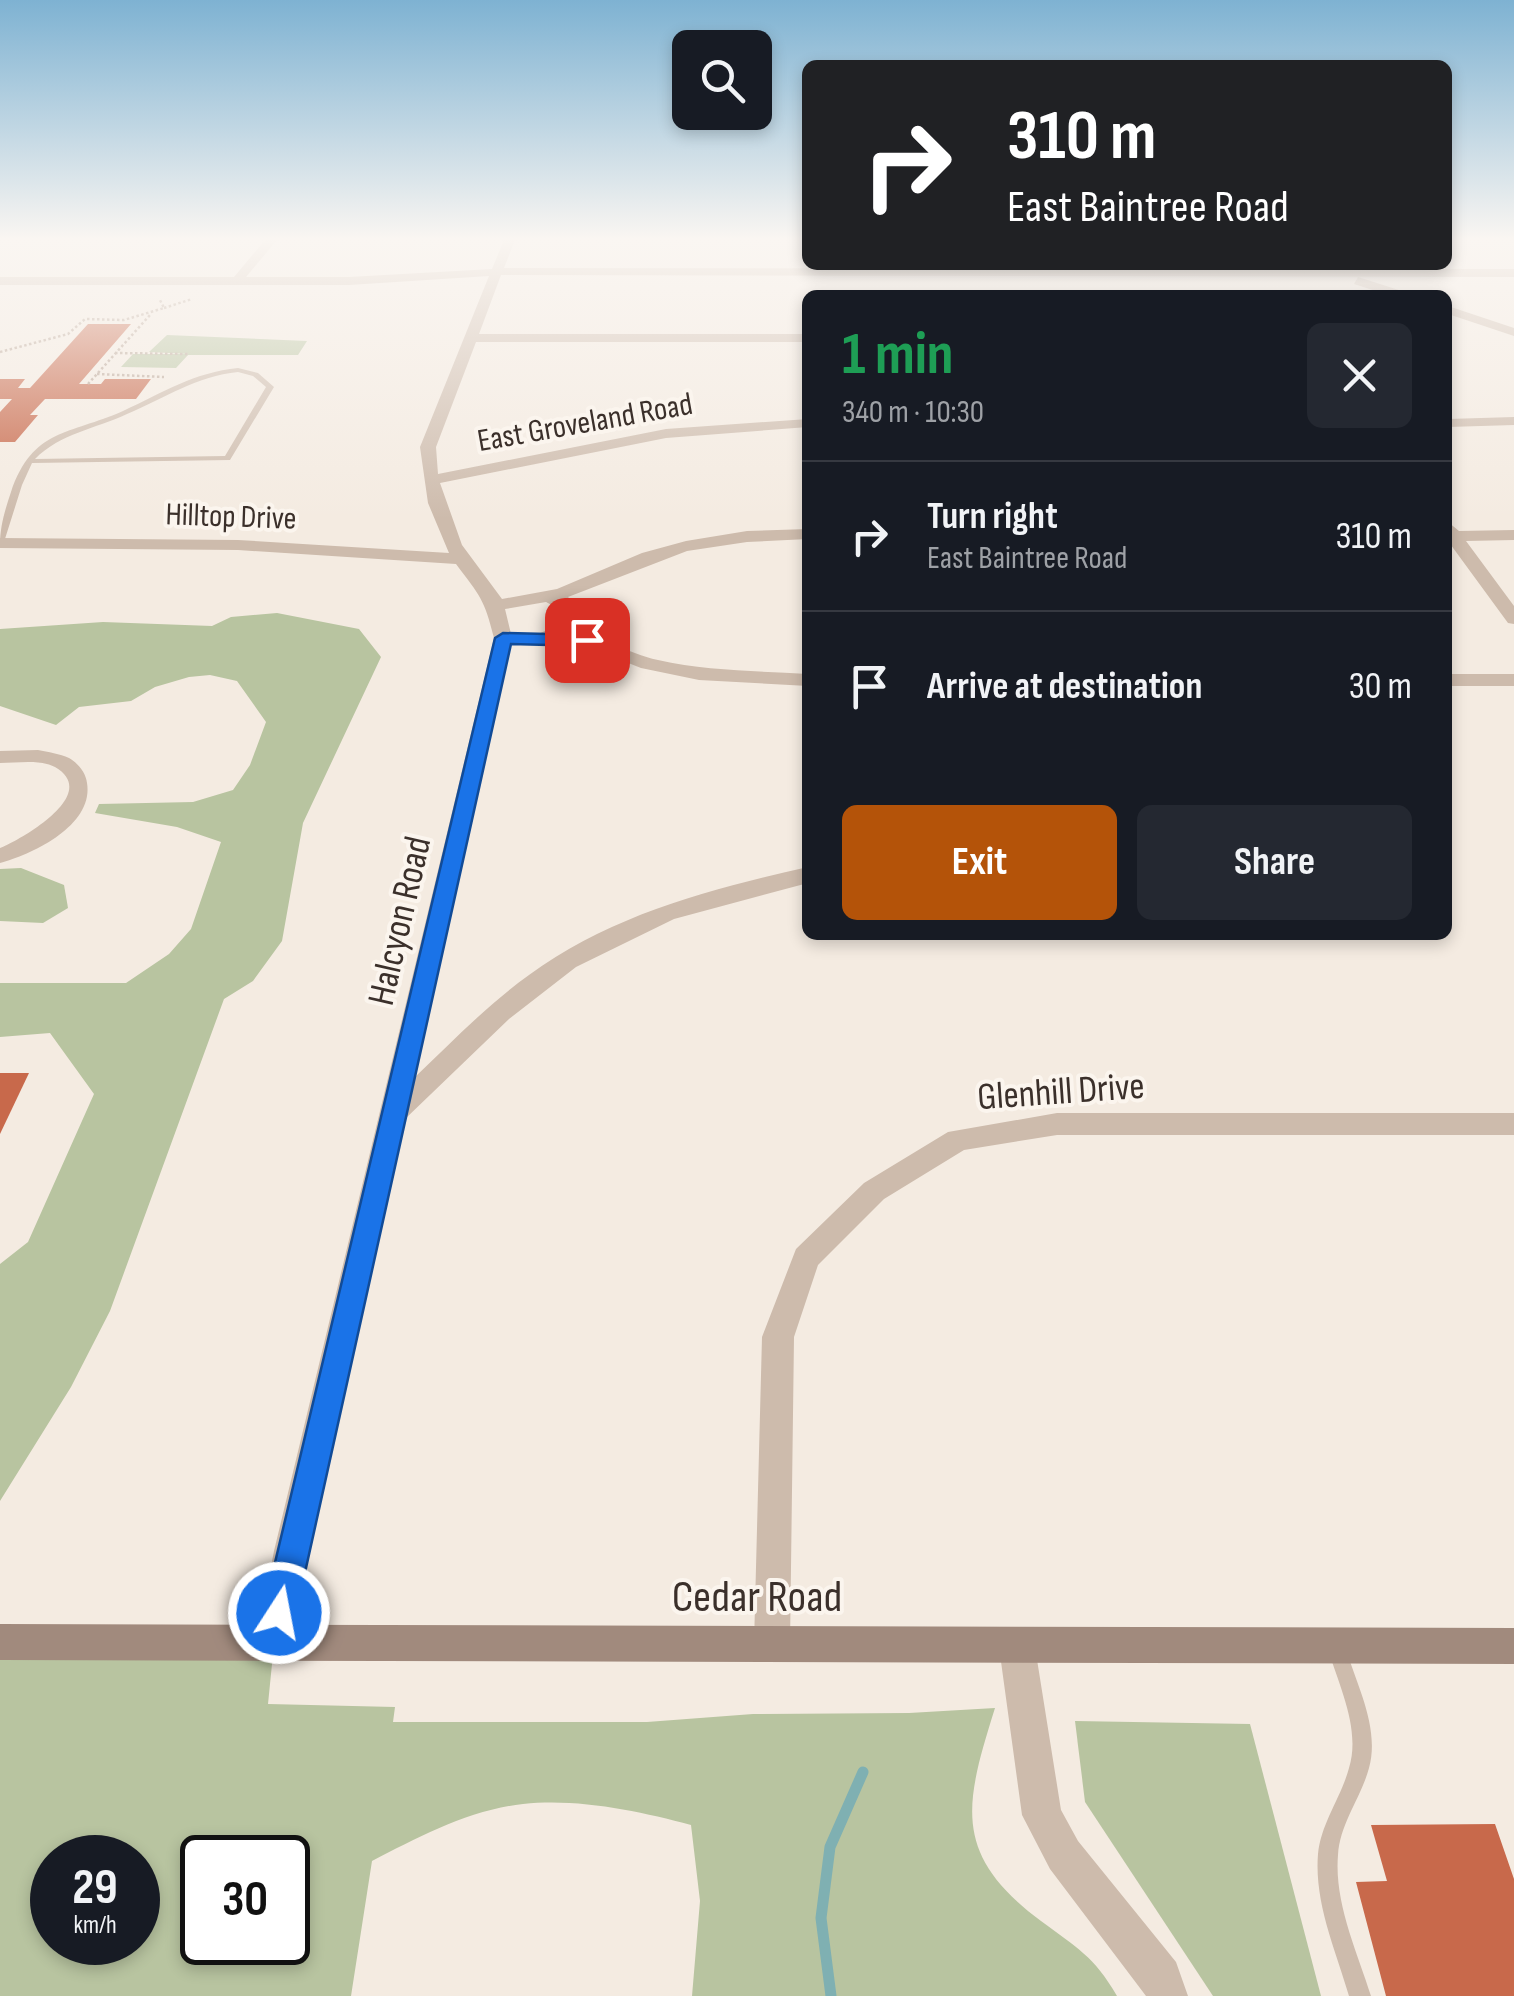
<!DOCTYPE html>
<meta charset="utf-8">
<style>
:root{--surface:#171b24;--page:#242831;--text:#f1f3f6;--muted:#9ea1a6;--line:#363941;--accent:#b45309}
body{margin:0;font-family:"Sofia Sans Condensed",sans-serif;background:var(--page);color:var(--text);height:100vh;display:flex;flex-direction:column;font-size:38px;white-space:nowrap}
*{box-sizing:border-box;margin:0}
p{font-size:32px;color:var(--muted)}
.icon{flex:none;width:55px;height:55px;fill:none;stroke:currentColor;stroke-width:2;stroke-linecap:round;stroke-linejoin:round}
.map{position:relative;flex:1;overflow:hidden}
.details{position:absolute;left:802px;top:290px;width:650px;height:650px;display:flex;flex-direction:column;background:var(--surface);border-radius:15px;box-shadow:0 5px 15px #0003}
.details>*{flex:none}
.banner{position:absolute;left:802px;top:60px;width:650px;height:210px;border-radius:15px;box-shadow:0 5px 15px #0003;background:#202124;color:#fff;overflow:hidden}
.buttons{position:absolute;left:672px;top:30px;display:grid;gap:20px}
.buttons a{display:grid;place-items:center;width:100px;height:100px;border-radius:15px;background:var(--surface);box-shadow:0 5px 15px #0003;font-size:50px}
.speed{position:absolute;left:30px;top:1835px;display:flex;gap:20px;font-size:50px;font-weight:700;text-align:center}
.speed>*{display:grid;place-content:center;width:130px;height:130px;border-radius:50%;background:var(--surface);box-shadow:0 5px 15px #0003;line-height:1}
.speed small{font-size:25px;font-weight:400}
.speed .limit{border:5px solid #111;border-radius:15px;background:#fff;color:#111}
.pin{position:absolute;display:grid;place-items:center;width:85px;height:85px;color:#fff;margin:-42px;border-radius:20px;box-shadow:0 5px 15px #0006}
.me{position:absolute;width:110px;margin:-55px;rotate:11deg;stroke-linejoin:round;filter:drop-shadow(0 0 8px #0008)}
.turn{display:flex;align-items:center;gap:35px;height:210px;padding:0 40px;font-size:45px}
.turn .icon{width:130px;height:130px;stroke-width:2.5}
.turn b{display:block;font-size:70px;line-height:85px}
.round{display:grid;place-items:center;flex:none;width:105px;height:105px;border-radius:15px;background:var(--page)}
.headline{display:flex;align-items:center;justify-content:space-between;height:170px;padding:0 40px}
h1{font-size:60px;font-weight:700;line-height:75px;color:#1e9e55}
.cta{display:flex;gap:20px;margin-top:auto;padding:20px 40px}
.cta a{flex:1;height:115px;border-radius:15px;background:var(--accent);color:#fff;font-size:40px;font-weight:700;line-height:115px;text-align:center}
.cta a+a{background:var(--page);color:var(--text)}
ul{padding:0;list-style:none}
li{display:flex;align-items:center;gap:30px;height:150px;padding:0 40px;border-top:2px solid var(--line)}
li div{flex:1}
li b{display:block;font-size:38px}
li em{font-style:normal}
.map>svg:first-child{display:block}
.green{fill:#b8c4a0;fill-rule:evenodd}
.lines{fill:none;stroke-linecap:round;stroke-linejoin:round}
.stream{stroke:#7fb0b2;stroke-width:11}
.building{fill:#c8694b}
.path{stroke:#b9a596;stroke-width:2.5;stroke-dasharray:2.5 2.5;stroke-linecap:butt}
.service{fill:#cdbbac;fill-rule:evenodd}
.minor{fill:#cdbbac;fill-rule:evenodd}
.secondary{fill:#a18a7d;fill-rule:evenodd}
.route{fill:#1a73e8;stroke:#114b97;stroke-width:2.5}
.labels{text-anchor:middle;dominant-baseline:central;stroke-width:8;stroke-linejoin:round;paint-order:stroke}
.far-street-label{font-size:32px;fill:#3b302b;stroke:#fbf5ee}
.street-label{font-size:38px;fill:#3b302b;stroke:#fbf5ee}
.near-street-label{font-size:45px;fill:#3b302b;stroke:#fbf5ee}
</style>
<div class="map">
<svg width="1514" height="1996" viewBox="0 0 1514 1996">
<rect width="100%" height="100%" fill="#f4ebe1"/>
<g class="green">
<path d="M167 335 307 341 298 355H188L176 368 121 367 133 354H189L149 352Z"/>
<path d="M277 613 359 629 381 657 303 823 282 941 253 981 224 999 110 1311 71 1387 0 1501V1264L28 1242 94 1094 50 1033 0 1037V983H126L169 954 191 929 221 842 177 827 95 813 99 804 193 802 233 790 250 765 266 722 237 681 210 675 189 677 155 687 131 701 79 707 56 725 0 706V629L103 622 212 626 231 617Z"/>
<path d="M21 868 64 885 68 908 43 923 0 921V869Z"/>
<path d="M0 1642 274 1644 268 1704 395 1707 393 1722H647L753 1714 909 1713 995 1708C965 1804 951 1854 1041 1921 1077 1948 1094 1956 1117 1996H692L700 1901 691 1825C639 1811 578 1798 523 1804 469 1810 419 1837 372 1861L351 1996H0ZM52 1858H138V1942H52ZM202 1858H288V1942H202Z"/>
<path d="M1075 1721 1250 1724 1321 1996H1213L1085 1802Z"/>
</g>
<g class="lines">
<path class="stream" d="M831 1996 821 1918 830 1847 863 1772"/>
</g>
<g class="building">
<path d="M88 324H131L79 384H101L105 379H151L136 399H45L30 415H38L15 442H0V412L12 399H0V379H25L18 388H30Z"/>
<path d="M0 1073H29L0 1134Z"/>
<path d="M1495 1824 1514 1879V1996H1386L1356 1882 1387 1881 1371 1825Z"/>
</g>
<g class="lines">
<g class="path">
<path d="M164 308 192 299"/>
<path d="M0 352 68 334 85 319 124 320 164 308 159 298"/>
<path d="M115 353 189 354"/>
<path d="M97 374 164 377"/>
<path d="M88 384 150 315"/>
</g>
<g class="service">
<path d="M238 368 258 373 274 387 230 460 32 463 22 485 4 542 0 545C0 526 5 510 11 492 33 428 69 435 123 411 162 393 195 372 238 368ZM238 372 253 376 266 387 225 456 35 459C61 433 95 429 127 414 165 398 197 376 238 372Z"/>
<path d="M1337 1640 1343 1643 1346 1649C1357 1686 1380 1728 1369 1768 1361 1798 1340 1823 1338 1855 1334 1903 1357 1951 1371 1996H1349C1336 1951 1314 1903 1318 1854 1321 1823 1341 1798 1349 1768 1361 1729 1339 1686 1328 1649L1331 1643Z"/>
</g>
<g class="minor">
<path d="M265 240H277L246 277H349L492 269 504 240H515L504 268 1514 269V277L501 275 479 334H808V342H476L436 447 438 474 666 429 808 419V427L666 438 440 483 462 545 502 599 557 589 642 553 686 541 747 531 808 529V539L747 542 687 551 568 597 583 611 580 626 568 635C601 634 626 653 658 660 707 671 757 671 808 674V686L699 680 641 668 585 646 532 645V637L562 623 565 612 546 602 505 609 512 638 414 1078C451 1043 487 1005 529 975 611 915 709 889 808 867V883L674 919 576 967 509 1019 405 1119 308 1551 292 1644 287 1657 274 1662 261 1657 256 1644 274 1551 494 638C484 598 480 596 456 564L238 550 0 548V538L238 540 449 553 428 503 420 447 489 276 349 285H0V277H234Z"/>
<path d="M1358 277 1405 292 1407 295H1388L1354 284Z"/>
<path d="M1448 306 1514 328V336L1448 314Z"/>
<path d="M1514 417V425L1448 427V419Z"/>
<path d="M1448 522 1459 531 1514 530V540L1466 541 1514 606V624L1508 623 1448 541Z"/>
<rect x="1448" y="674" width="66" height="12"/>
<path d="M38 750C48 752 60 754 69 758 78 763 86 773 87 783 94 825 33 854 0 863V848C20 840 102 794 55 767 40 759 17 763 0 763V751Z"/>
<path d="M1057 1113H1514V1135H1057L964 1150 884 1199 818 1265 794 1337 790 1644 785 1657 772 1662 759 1657 754 1644 762 1337 796 1249 864 1183 948 1132Z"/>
<path d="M1017 1629 1030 1634 1035 1647 1061 1810 1078 1841 1176 1962 1188 1996H1146L1050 1869 1022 1815 999 1647 1004 1634Z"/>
</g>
<path class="secondary" d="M0 1624 1514 1628V1664L0 1660Z"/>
</g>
<linearGradient id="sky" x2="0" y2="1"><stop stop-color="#7eb2d2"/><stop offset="0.46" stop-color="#faf6f2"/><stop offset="1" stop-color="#faf6f2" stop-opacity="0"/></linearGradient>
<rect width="1514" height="519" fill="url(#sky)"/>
<path class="route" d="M503 633 587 635 596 640 587 646 511 644 296 1613 291 1625 279 1629 268 1625 263 1613 495 638Z"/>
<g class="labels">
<g class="far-street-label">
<text transform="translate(585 423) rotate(-10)">East Groveland Road</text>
<text transform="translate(231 517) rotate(2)">Hilltop Drive</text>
</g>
<g class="street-label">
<text transform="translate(400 921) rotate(-77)">Halcyon Road</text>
<text transform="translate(1061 1092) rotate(-4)">Glenhill Drive</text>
</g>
<g class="near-street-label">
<text x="757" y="1597">Cedar Road</text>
</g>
</g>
</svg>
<div class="buttons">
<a><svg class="icon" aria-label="search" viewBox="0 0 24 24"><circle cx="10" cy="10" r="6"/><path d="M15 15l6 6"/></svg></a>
</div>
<div class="speed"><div>29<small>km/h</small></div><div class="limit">30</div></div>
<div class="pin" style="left:587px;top:640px;background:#d93025"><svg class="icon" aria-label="arrive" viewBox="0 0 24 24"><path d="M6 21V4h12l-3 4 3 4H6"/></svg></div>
<svg class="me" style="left:279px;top:1613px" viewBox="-20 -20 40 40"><circle r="17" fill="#1a73e8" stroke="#fff" stroke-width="3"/><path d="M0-11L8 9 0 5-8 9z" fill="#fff"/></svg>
<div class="banner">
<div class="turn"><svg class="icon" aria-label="right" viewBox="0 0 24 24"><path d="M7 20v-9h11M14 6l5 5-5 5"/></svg><div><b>310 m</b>East Baintree Road</div></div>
</div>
<section class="details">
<div class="headline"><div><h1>1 min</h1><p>340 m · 10:30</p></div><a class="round"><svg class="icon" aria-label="close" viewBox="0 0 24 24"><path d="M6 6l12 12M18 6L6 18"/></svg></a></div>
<ul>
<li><svg class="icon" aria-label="right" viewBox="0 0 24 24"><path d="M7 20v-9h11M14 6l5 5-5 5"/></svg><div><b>Turn right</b><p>East Baintree Road</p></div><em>310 m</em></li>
<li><svg class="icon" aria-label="arrive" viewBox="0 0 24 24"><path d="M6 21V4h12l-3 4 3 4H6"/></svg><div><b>Arrive at destination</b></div><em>30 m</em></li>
</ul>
<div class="cta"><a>Exit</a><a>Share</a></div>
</section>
</div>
